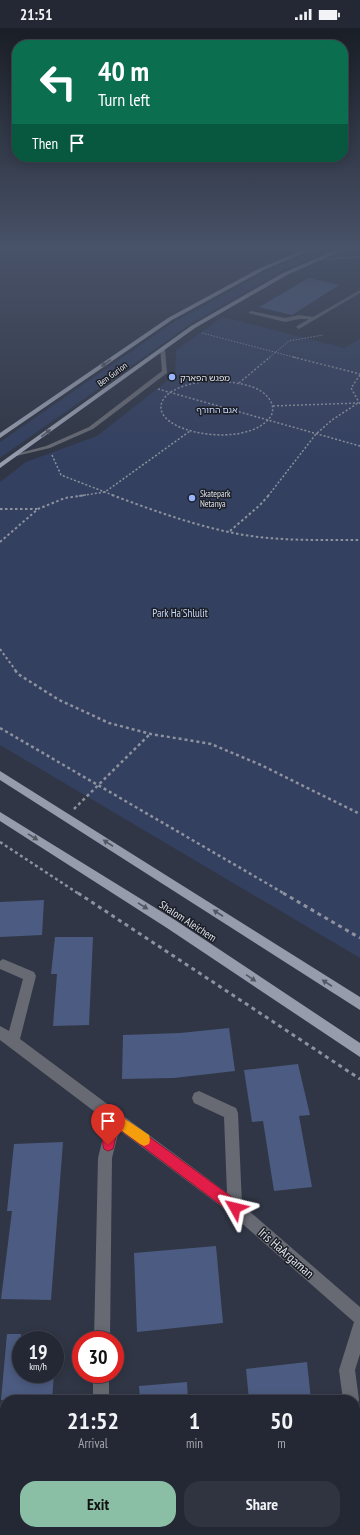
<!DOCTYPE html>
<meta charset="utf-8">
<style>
:root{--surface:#242834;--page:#303440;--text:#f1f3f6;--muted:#a3a6ac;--line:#41444f;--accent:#8abfa5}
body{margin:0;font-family:"PT Sans Narrow","Noto Sans Hebrew",sans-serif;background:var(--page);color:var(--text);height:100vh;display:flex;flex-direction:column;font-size:15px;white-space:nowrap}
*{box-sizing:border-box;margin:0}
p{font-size:13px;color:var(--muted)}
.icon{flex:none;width:22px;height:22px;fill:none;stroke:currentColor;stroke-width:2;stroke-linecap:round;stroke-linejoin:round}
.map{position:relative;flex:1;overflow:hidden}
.sheet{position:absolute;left:0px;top:1367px;width:360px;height:140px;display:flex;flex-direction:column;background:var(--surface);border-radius:16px 16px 0 0;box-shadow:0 2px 10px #0003,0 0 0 1px var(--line)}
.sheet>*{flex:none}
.banner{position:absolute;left:12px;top:12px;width:336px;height:122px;border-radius:16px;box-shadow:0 2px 10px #0003,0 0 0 1px var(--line);background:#0b6e4f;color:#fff;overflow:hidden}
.speed{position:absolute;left:12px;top:1303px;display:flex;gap:8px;font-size:20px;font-weight:700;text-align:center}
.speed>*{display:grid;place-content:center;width:52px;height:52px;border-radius:50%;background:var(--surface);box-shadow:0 2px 10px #0003,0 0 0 1px var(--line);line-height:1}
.speed small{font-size:10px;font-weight:400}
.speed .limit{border:6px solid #d22;background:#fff;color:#111}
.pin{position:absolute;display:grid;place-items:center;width:34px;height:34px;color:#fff;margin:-41px -17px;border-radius:50% 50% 50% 0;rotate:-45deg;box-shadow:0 0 4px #0007}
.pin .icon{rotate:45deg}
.me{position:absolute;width:44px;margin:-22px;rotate:307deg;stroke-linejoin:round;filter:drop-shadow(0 0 3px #0008)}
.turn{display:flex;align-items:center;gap:14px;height:84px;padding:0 20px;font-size:18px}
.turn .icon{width:52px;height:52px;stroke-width:2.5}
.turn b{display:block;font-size:28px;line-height:34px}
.then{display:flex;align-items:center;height:38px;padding:0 20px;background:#0003;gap:8px;font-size:15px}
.eta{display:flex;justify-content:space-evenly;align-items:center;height:68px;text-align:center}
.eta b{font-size:24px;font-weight:700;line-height:28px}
.primary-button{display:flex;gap:8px;margin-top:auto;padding:8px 20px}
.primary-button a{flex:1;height:46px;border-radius:16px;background:var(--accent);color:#111;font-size:16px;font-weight:700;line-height:46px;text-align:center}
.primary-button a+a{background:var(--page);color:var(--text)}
.status{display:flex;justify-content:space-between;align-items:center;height:28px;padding:0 20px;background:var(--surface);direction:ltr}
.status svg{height:11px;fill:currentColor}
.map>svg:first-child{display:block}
.green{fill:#344060}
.building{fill:#4c5b81}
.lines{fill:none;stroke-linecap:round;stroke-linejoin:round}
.path-far4{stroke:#8d929e;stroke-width:1;stroke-dasharray:1.5 1.5;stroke-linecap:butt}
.path-far3{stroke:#8d929e;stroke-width:1.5;stroke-dasharray:2 2;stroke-linecap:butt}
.path-far2{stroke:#8d929e;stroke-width:2;stroke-dasharray:2.5 2.5;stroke-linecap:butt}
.path-far1{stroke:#8d929e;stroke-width:2.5;stroke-dasharray:3 3;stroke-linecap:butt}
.path{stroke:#8d929e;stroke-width:3;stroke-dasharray:4 4;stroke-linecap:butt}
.minor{fill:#676a72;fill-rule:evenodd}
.major{fill:#969cac;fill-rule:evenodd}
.oneway{fill:#525762}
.route{fill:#e11d48;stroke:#92132f}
.slow{fill:#f59e0b}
.poi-dot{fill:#99b5fd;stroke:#1b1e25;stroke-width:1.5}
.labels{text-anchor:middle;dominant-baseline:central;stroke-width:3;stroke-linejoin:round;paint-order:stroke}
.far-street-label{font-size:9px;fill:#dfe3ed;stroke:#1b1e25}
.far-poi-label{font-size:9px;fill:#dfe3ed;stroke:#1b1e25;text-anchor:start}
.far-park-label{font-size:9px;fill:#c8d8ff;stroke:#1b1e25}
.park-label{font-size:11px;fill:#c8d8ff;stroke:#1b1e25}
.street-label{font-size:11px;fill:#dfe3ed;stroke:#1b1e25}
.near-street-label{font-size:13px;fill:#dfe3ed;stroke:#1b1e25}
</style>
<div class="status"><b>21:51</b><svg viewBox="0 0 49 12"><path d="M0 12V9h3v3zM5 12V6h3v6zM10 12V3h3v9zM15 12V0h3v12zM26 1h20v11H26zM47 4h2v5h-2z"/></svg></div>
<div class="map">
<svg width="360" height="1507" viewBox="0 0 360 1507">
<rect width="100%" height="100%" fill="#303645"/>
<g class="green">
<path d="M324 220H338L284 241 192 295 0 430V414L174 294 273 240Z"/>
<path d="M223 289 344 320 360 311V930L0 717V454L26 434 97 408 175 347 176 322Z"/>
</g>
<g class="building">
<path d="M309 250 339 257 292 287 259 279Z"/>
<path d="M44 872 42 907 0 909V874Z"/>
<path d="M55 909H93L89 997 53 998 57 946H51Z"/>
<path d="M229 1000 235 1043 174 1050 122 1051 123 1007 180 1005Z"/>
<path d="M298 1036 310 1087 299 1088 312 1159 274 1163 263 1093 252 1094 244 1042Z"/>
<path d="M63 1114 51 1272 1 1271 12 1183H7L14 1116Z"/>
<path d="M216 1218 223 1295 137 1304 134 1225Z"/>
<path d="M7 1306H21V1346H54L52 1372H1Z"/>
<path d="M307 1334 311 1372H249L246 1341Z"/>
<path d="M187 1354 188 1372H140L139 1358Z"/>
</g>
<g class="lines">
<g class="path-far4">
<path d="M202 305 297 330"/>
<path d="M269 330 289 313 323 307"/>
</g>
<g class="path-far3">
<path d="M293 329 360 346"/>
<path d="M360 347 351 360 360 376"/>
<path d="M209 353C229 354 263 354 272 376 273 380 273 384 271 388 254 414 195 410 172 395 167 392 162 387 161 381 159 361 195 354 209 353Z"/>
<path d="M239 355 270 329"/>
<path d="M158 361 360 418"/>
<path d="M273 378 358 375"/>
<path d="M52 427 61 447 115 468"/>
<path d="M79 468 105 464 190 403"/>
<path d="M268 468 316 406 332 392 358 375"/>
</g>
<g class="path-far2">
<path d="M112 467C155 483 198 499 244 507 282 513 321 512 360 512"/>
<path d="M0 481H37"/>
<path d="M230 503 260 477 269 467"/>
<path d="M0 514 38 481 65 470 86 467"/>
<path d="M0 621 16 643"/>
</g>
<g class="path-far1">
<path d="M15 642 18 646 59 672 109 695 151 706 211 716 261 737 360 786"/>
<path d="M0 700 285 866"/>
<path d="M74 781 150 706"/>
<path d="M0 814 79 866"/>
</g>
<g class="path">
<path d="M78 865 360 1051"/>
<path d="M283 865 360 910"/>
</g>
<g class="minor">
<path d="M285 220H292L305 224 303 225Z"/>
<path d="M360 228V230L318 232 316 231Z"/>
<path d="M360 262V265L299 301 296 299 297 298 309 291H299L285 294 248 285 251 283 285 290 299 287 313 289Z"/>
<path d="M160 320 165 321 167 345 93 401 50 420 12 429V427L46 418 89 399 162 343Z"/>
<path d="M3 931 34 944 36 948 20 1011 227 1165 224 1089 194 1075 192 1070 194 1065 199 1063 236 1080 238 1085 242 1177 360 1279V1326L355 1342 359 1372 357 1378 355 1379V1372H343L339 1342 354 1294 230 1185 119 1102 112 1130 110 1312H94L98 1130 107 1093 0 1012V998L9 1003 23 951 0 941V933Z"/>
<rect x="93" y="1346" width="16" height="26"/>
<path d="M355 1387 360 1389V1435L355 1433Z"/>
<rect x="0" y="1460" width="5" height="18"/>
<path d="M90 1502H108L107 1507H89Z"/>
</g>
<g class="major">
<path d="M309 220H315L264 242 172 292 0 410V405L168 290 260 240Z"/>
<path d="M341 220H347L287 247 195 300 0 440V435L191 298 283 245Z"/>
<path d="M0 743 360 969V982L0 752Z"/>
<path d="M0 784 175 892 360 1015V1029L167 900 0 793Z"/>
</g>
</g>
<defs><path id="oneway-solid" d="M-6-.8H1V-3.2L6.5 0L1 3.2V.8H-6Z"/></defs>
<g class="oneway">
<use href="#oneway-solid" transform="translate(106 335) rotate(145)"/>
<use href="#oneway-solid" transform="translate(46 405) rotate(-36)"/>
<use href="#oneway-solid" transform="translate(33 809) rotate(32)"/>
<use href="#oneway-solid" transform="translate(108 815) rotate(-147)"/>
<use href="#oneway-solid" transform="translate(143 878) rotate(32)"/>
<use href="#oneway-solid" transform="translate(218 885) rotate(-147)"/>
<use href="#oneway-solid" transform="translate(251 950) rotate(34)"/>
<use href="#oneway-solid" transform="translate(327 955) rotate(-147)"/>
</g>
<linearGradient id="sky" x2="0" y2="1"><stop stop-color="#1a1e26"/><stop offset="0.51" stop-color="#485268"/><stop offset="1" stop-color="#485268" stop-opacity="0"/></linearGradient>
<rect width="360" height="431" fill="url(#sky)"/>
<path class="route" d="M115 1084 240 1175 242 1180 240 1184 235 1186 230 1184 118 1100 113 1121 108 1123 104 1121C100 1112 106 1095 110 1086Z"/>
<path class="slow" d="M116 1085 149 1107 150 1112 149 1116 144 1118 140 1116 111 1095 109 1091 111 1086Z"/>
<g class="poi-dot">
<circle cx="172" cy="349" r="4"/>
<circle cx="192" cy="470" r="4"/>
</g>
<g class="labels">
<g class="far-street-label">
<text transform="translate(112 346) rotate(-36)">Ben Gurion</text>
</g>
<g class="far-poi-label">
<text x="180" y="349">מפגש הפארק</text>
<text x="200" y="465">Skatepark<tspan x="200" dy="10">Netanya</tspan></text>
</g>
<g class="far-park-label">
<text x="217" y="381">אגם החורף</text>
</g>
<g class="park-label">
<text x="180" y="585">Park Ha'Shlulit</text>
</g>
<g class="street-label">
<text transform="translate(188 893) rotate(33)">Shalom Aleichem</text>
</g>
<g class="near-street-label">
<text transform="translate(286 1225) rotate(41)">Iris HaArgaman</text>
</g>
</g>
</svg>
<div class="speed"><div>19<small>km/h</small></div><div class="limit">30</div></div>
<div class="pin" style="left:108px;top:1117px;background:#d93025"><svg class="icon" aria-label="arrive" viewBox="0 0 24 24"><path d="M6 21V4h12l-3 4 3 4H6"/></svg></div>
<svg class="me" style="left:235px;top:1180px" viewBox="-20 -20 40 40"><path d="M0-17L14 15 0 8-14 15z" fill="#e11d48" stroke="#fff" stroke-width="4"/></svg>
<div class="banner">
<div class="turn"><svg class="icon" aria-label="left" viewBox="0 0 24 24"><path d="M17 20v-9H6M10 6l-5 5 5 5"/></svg><div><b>40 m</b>Turn left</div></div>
<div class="then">Then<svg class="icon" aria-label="arrive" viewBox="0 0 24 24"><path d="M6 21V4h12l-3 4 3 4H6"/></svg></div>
</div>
<section class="sheet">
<div class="eta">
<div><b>21:52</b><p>Arrival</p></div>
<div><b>1</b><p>min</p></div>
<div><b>50</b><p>m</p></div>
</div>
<div class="primary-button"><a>Exit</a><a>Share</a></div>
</section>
</div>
